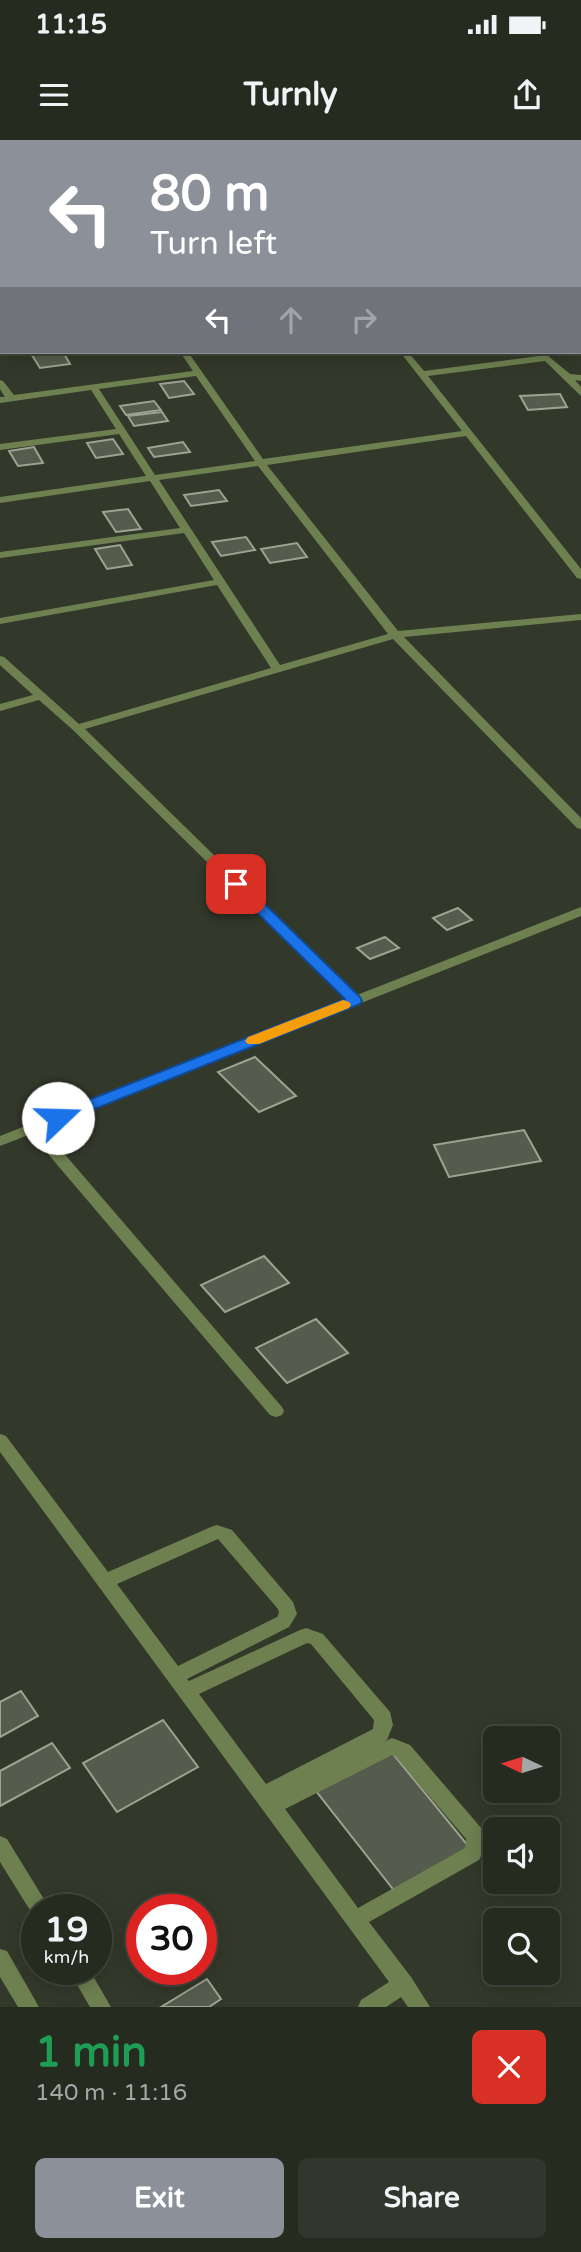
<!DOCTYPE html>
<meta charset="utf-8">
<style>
:root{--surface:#262b20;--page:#32372d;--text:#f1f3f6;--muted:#a4a7a5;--line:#42473e;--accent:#8c9099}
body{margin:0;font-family:"Varela Round",sans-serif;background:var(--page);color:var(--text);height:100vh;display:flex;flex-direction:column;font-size:26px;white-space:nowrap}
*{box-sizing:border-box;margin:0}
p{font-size:23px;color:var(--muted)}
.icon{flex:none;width:38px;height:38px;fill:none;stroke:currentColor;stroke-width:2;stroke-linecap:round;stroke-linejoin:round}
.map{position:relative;height:1867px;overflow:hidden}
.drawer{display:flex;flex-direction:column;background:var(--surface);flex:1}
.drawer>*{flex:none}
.top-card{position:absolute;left:0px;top:0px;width:581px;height:214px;box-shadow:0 4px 18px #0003,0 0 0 2px var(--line);background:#8c9099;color:#fff;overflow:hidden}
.needle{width:46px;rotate:274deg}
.tools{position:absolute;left:483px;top:1586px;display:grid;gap:14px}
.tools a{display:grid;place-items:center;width:77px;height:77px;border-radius:10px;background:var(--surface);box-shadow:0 4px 18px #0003,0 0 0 2px var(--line);font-size:35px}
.speed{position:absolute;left:21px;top:1754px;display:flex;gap:14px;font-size:35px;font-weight:700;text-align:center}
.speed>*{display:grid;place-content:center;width:91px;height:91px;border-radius:50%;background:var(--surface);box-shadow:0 4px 18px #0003,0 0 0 2px var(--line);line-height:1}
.speed small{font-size:18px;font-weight:400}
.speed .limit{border:10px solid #d22;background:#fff;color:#111}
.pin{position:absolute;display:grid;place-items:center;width:60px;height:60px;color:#fff;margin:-30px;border-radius:14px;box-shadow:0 4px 10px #0006}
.me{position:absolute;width:77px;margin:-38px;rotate:69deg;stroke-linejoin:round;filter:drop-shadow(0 0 5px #0008)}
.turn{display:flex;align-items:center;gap:24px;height:147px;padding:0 35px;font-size:32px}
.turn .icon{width:91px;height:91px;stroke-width:2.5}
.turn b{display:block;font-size:49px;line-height:60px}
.lanes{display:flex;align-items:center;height:66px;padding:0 35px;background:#0003;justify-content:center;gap:35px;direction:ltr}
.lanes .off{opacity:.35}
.round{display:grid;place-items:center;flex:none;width:74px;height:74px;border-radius:10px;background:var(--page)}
.summary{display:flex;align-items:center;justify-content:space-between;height:119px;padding:0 35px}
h1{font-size:42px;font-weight:700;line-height:52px;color:#1e9e55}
.button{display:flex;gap:14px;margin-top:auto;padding:14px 35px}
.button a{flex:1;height:80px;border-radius:10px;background:var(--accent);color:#fff;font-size:28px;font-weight:700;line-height:80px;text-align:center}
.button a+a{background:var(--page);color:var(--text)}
.status{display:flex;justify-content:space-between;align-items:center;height:49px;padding:0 35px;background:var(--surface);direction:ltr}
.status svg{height:19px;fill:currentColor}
header{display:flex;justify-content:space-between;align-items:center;height:91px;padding:0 35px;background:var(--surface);font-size:32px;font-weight:700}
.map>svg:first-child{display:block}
.building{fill:#565c4d;stroke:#9ca392;stroke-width:2}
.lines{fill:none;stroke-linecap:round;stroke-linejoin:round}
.minor{fill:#6e8050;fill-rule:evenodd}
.tertiary{fill:#6e8050;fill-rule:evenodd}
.route{fill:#1a73e8;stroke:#114b97;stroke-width:2}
.slow{fill:#f59e0b}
</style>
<div class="status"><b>11:15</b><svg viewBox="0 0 49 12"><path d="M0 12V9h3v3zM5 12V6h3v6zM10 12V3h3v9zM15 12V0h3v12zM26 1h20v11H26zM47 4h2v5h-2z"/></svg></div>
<header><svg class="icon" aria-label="menu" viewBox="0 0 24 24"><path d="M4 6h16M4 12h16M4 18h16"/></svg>Turnly<svg class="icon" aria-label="share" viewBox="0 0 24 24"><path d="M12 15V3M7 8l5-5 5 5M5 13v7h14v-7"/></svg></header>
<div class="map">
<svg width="581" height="1867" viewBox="0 0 581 1867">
<rect width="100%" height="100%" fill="#33392a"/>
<g class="building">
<path d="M30 212H63L70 224 40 228Z"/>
<path d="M184 241 194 254 169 258 160 244Z"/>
<path d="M560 254 567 267 528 270 520 256Z"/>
<path d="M154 261 161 270 126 275 120 266Z"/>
<path d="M162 272 168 281 134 286 128 276Z"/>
<path d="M113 299 123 314 96 318 87 303Z"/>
<path d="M183 302 190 312 154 317 148 308Z"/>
<path d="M34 307 43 323 18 326 9 311Z"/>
<path d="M219 350 227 361 191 366 184 355Z"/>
<path d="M128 369 141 389 116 392 103 372Z"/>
<path d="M246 397 255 410 221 416 212 402Z"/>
<path d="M297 403 307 417 270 423 261 409Z"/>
<path d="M120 405 132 425 107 429 95 409Z"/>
<path d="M458 768 472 780 447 790 433 778Z"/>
<path d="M385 797 399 808 370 819 357 808Z"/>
<path d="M255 917 296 956 259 972 218 932Z"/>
<path d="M524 990 541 1021 449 1037 434 1005Z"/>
<path d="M264 1116 289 1143 225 1172 201 1145Z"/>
<path d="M316 1179 348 1213 287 1243 256 1208Z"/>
<path d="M21 1551 38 1576 0 1597V1562Z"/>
<path d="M163 1580 198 1627 117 1672 83 1623Z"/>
<path d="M52 1603 70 1628 0 1666V1631Z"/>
<path d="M389 1609 470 1708 396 1753 316 1651Z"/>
<path d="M207 1839 221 1859 209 1867H161Z"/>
</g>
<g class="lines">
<g class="minor">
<path d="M182 0H190L191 2H183Z"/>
<path d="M298 0H306L308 2H300Z"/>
<path d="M395 0H404L406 2H397Z"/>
<path d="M514 0H522L524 2H516Z"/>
<rect x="579" y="29" width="2" height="4"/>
<rect x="0" y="57" width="2" height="4"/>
<rect x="579" y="90" width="2" height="4"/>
<rect x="0" y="98" width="2" height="4"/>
<rect x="0" y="129" width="2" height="7"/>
<path d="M0 145H2L0 151Z"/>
<path d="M180 212H188L263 319 462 291 400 212H408L424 231 547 215 570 234 581 235V241L575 240 581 247V256L545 221 428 236 581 429V439L577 438 466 296 267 325 398 491 581 474V480L404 497 581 678V689L577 688 393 499 85 589 357 855 581 767V776L43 989 282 1267 284 1271 282 1275 276 1277 270 1275 31 994 0 1006V996L346 859 73 590 39 560 0 571V564L33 555 0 525V516L4 517 79 584 271 528 217 445 0 484V478L214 440 184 393 0 418V412L180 388 150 341 0 363V357L146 336 119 294 0 310V304L116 289 91 250 0 263V257H5L0 249V240L3 241 14 255 193 231ZM196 236 255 321 155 335 99 249ZM258 326 388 494 280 525 159 340Z"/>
<path d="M0 1294 6 1296 108 1432 211 1387 217 1385 232 1390 293 1462 297 1474 289 1487 187 1539 189 1541 300 1490 306 1488 323 1494 390 1572 393 1585 387 1600 379 1604 392 1598 410 1605 482 1689 487 1704 479 1720 369 1782 411 1837 430 1867H408L401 1857 386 1867H358L361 1860 389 1842 0 1312ZM218 1399 278 1469 279 1473 277 1477 178 1526 117 1444ZM307 1503 311 1504 374 1580 373 1589 266 1644 199 1554ZM392 1615 396 1617 466 1699 465 1708 358 1768 285 1669Z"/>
</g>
<g class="tertiary">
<rect x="579" y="129" width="2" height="4"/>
<path d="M2 201V207L0 208V202Z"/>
<path d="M0 1696 7 1699 50 1769H37V1777L33 1775 0 1722Z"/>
<path d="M0 1809 7 1811 39 1867H18L0 1837Z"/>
<path d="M68 1829H89L111 1867H90Z"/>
</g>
</g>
<path class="route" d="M236 740 241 741 360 857 362 861 360 864 64 981H53L50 978 53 974 345 859 231 747 229 744 231 741Z"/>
<path class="slow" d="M343 860 349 862 351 865 349 868 259 904H248L245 901 248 897Z"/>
</svg>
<div class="tools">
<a><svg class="needle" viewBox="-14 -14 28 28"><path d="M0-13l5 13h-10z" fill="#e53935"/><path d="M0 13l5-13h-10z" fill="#a4a7a5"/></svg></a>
<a><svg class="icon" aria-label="sound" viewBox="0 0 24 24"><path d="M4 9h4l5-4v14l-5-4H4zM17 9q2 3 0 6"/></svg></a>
<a><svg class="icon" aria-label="search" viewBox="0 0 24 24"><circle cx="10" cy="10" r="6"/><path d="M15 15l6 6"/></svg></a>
</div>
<div class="speed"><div>19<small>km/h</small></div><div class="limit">30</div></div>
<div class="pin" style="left:236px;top:744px;background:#d93025"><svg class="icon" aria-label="arrive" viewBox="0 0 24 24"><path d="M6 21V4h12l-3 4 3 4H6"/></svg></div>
<svg class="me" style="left:58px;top:978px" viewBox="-20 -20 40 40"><circle r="19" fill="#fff"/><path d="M0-13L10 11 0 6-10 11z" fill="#1a73e8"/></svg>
<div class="top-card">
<div class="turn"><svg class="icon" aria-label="left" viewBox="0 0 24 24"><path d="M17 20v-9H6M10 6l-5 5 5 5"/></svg><div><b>80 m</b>Turn left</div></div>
<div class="lanes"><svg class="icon" aria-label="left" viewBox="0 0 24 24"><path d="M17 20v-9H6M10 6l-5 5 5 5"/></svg><svg class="icon off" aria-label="ahead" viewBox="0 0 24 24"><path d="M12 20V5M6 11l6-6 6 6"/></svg><svg class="icon off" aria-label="right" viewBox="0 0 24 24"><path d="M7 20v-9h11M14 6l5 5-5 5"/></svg></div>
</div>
</div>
<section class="drawer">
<div class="summary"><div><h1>1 min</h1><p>140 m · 11:16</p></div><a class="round" style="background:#d93025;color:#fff"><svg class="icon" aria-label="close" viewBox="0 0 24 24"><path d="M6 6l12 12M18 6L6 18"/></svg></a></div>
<div class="button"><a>Exit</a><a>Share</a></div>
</section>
